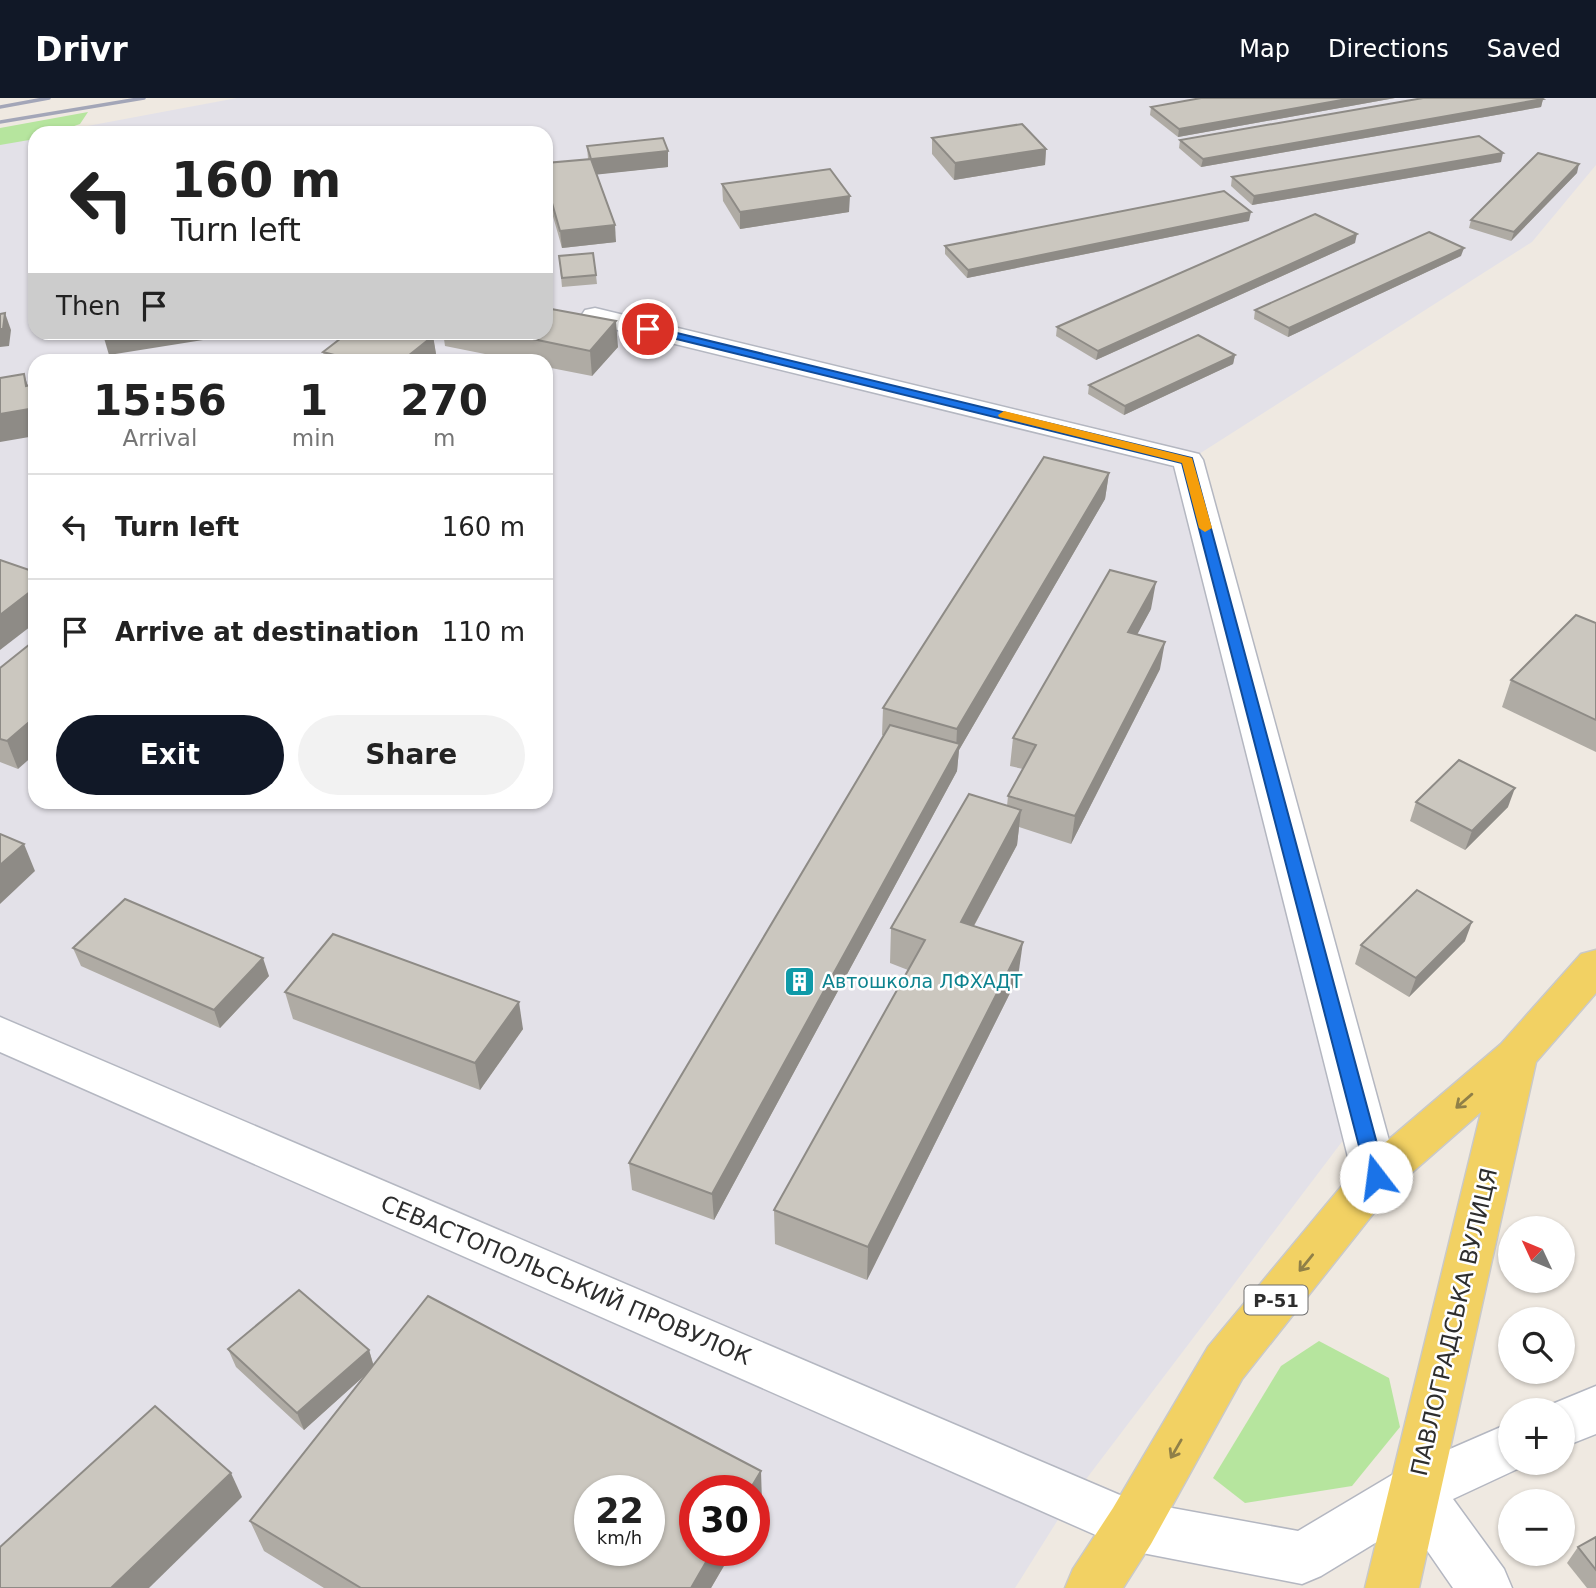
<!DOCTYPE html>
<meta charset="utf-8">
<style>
:root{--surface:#fff;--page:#f2f2f2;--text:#222;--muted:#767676;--line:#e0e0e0;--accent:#111827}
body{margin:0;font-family:"DejaVu Sans",sans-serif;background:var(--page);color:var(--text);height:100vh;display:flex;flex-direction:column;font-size:26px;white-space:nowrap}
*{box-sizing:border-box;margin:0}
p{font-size:23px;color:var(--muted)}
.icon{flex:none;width:38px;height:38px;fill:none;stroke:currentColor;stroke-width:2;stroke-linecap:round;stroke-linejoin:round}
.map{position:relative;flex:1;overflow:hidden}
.details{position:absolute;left:28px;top:256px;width:525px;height:455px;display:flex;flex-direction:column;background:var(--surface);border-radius:21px;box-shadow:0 2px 5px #0004}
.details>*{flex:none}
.top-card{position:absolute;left:28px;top:28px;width:525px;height:214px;border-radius:21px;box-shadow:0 2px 5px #0004;background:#fff;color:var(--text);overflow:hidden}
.needle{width:46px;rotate:314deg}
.buttons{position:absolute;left:1498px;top:1118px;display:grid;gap:14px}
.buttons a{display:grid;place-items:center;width:77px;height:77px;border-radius:50%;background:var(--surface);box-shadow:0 2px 5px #0004;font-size:35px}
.speed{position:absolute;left:574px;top:1377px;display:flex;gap:14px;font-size:35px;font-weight:700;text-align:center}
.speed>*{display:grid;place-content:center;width:91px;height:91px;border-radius:50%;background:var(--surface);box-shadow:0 2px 5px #0004;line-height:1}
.speed small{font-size:18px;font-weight:400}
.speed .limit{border:10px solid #d22;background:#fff;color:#111}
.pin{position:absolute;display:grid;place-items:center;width:60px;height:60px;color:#fff;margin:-30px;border:4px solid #fff;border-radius:50%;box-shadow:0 2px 7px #0007}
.me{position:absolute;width:77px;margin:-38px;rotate:345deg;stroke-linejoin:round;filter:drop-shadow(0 0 5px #0008)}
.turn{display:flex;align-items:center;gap:24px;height:147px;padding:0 28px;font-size:32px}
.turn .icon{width:91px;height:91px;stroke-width:2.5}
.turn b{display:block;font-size:49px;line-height:60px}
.then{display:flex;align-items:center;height:66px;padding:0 28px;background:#0003;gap:14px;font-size:26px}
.eta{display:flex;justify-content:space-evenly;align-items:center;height:119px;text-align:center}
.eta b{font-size:42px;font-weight:700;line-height:49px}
.primary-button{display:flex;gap:14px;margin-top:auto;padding:14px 28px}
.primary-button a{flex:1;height:80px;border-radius:42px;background:var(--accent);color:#fff;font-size:28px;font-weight:700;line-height:80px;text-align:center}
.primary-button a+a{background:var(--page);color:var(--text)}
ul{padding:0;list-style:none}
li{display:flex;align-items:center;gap:21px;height:105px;padding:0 28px;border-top:2px solid var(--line)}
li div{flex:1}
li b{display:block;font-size:26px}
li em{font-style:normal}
header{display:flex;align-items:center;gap:42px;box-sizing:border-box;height:98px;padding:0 35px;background:var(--accent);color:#fff}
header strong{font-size:33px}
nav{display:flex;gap:38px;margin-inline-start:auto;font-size:24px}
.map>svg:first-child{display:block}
.industrial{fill:#e3e1e8;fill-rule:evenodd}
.green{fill:#b6e59e}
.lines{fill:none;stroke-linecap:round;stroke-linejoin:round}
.street-casing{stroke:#b4b7c1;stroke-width:3}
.primary-casing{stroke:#c9c9c9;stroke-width:3}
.street{fill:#fff;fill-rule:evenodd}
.primary{fill:#f2d163;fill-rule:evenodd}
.rail{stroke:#a3a6b8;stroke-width:3.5}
.wall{fill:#afaba4}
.shaded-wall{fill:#8e8b86}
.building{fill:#cbc7bf;stroke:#8e8b86;stroke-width:2;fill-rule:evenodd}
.oneway{stroke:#908048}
.route{fill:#1a73e8;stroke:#114b97;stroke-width:2}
.slow{fill:#f59e0b}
.labels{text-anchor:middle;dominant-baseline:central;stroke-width:5;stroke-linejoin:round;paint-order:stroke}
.shield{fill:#fff;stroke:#6d6d6d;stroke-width:2}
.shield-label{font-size:18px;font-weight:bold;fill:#2e2e2e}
.culture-label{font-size:19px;fill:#0d838f;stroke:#fff;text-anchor:start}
.near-street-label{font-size:23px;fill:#2e2e2e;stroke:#fff}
</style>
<header>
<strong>Drivr</strong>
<nav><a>Map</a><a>Directions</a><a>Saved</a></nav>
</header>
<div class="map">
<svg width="1596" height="1490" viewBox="0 0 1596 1490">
<rect width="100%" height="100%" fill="#efe9e1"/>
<path class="industrial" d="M237 0H1596V67L1532 144 1188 363 1360 1020 1071 1401 1015 1490H0V44L35 38V234H546V35H50ZM35 262H546V704H35ZM590 1393H649V1452H590ZM695 1393H754V1452H695Z"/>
<g class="green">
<path d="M88 14 80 26 54 35H35V41L0 47V30Z"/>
<path d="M1319 1243 1389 1280 1400 1329 1352 1388 1245 1405 1213 1380 1281 1268Z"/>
</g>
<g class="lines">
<defs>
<g id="street">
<path d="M595 210 1199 356 1203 362 1399 1079 1392 1092 1376 1098 1360 1092 1353 1079 1174 368 585 224 581 218 585 212Z"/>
<path d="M0 919 1134 1403 1298 1433 1397 1374 1510 1325V1365L1528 1366 1453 1401 1504 1471 1512 1490H1453L1408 1425 1321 1478 1302 1486 1132 1453 0 954Z"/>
<path d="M1596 1288V1336L1563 1349V1312H1544L1545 1309Z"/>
</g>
<path id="primary" d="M1596 852V895L1536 964 1419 1490H1365L1481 1014 1392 1092 1242 1281 1151 1446 1123 1490H1065L1073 1471 1113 1410 1208 1249 1360 1066 1501 946 1581 856Z"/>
</defs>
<use href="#street" class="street-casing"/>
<use href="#primary" class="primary-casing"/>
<use href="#street" class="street"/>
<use href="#primary" class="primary"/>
<g class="rail">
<path d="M0 9 49 0"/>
<path d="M0 24 144 0"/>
</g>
</g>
<g class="wall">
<path d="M1201 0H1395L1178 39 1150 17 1151 9Z"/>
<path d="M1543 1 1541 9 1201 69 1179 50 1180 42Z"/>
<path d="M932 40 1046 51 1045 67 954 82 932 56Z"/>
<path d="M587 48 668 69 597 76 616 144 562 150 546 94V65L588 61Z"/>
<path d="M1501 64 1252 107 1231 88 1232 79Z"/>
<path d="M1577 75 1511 143 1469 130 1471 122Z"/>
<path d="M722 86 849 114 740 131 723 103Z"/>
<path d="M1249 123 967 180 945 156V148Z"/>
<path d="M1355 145 1096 262 1056 238 1057 229Z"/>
<path d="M559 158 596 177 597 186 562 189Z"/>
<path d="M1461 158 1288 239 1254 221 1255 212Z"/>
<path d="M443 234H546L618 249 592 278 546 269V262H515L445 248Z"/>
<path d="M433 238 436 256 428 262H325L323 254Z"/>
<path d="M1235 257 1233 266 1124 317 1088 296 1089 287Z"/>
<path d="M1109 375 1105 401 959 652 957 673 714 1122 632 1092 629 1065 884 638 882 637 883 610Z"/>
<path d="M1151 511 1137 536 1160 571 1071 746 1019 729 1017 747 974 828 1018 879 867 1182 775 1146 774 1112 908 872 890 865 891 830 1007 708 1008 698 1023 671 1010 668 1013 640Z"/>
<path d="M1596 525V654L1502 609 1511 582Z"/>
<path d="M0 570 18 671 0 664Z"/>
<path d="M1416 704 1508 709 1465 752 1410 723Z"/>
<path d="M1465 843 1409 899 1355 866 1361 847Z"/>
<path d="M73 850 269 878 220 930 81 868Z"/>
<path d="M285 894 523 931 480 992 293 921Z"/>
<path d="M228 1251 369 1252 373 1266 762 1404 711 1490H324L264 1453 250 1423 364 1278 304 1332 236 1269Z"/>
<path d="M1596 1439V1490H1587L1567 1465 1578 1449Z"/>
</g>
<g class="shaded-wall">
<path d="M1353 0H1395L1178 39 1179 31Z"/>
<path d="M1543 1 1541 9 1201 69 1203 61Z"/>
<path d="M1046 51 1045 67 954 82 955 65Z"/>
<path d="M668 53V69L593 77 591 61Z"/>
<path d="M1503 55 1501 64 1252 107 1254 98Z"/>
<path d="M1579 66 1577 75 1511 143 1514 134Z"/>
<path d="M850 98 849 114 740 131V114Z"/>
<path d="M1251 114 1249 123 967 180 968 172Z"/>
<path d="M615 127 616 144 562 150 560 133Z"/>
<path d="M1357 136 1355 145 1096 262 1098 253Z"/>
<path d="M1464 150 1461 158 1288 239 1289 230Z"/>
<path d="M5 215 11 232 9 248 0 249V231Z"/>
<path d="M616 223 618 249 592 278 590 253Z"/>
<path d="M135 234H201L203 242 109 257 104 240Z"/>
<path d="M433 238 436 256 428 262H403Z"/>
<path d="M1235 257 1233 266 1124 317 1125 308Z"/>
<path d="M24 276 35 310V338L0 344V316L26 288Z"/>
<path d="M546 310 548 331 546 333Z"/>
<path d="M1109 375 1105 401 959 652 957 673 714 1122 712 1096 956 653 957 631Z"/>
<path d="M1156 484 1151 511 1124 561 1128 534Z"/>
<path d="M35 490V525L0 552V517Z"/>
<path d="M1165 544 1160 571 1071 746 1075 718Z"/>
<path d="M35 619V656L18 671 7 643Z"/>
<path d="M1515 690 1508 709 1465 752 1472 733Z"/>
<path d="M1021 712 1017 747 957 859 961 824Z"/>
<path d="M24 746 35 773 0 806V767Z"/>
<path d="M1472 824 1465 843 1409 899 1416 880Z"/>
<path d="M1023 844 1018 879 867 1182 868 1149Z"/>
<path d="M263 860 269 878 220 930 214 912Z"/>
<path d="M519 904 523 931 480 992 475 965Z"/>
<path d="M369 1252 374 1269 304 1332 297 1315Z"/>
<path d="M761 1373 762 1404 754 1416V1393H749Z"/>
<path d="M231 1375 242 1399 149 1490H111Z"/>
<path d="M713 1452H733L711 1490H691Z"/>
</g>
<g class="building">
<path d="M1201 0H1353L1179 31 1151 9Z"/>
<path d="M1423 0H1541L1543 1 1203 61 1180 42Z"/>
<path d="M1022 26 1046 51 955 65 932 40Z"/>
<path d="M1479 38 1503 55 1254 98 1232 79Z"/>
<path d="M663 40 668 53 591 61 615 127 560 133 546 84V65L591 61 587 48Z"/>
<path d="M1538 55 1579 66 1514 134 1471 122Z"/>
<path d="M830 71 850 98 740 114 722 86Z"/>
<path d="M1224 93 1251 114 968 172 945 148Z"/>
<path d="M1315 116 1357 136 1098 253 1057 229Z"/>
<path d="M1429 134 1464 150 1289 230 1255 212Z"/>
<path d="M593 155 596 177 562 180 559 158Z"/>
<path d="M546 210 616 223 590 253 499 234H546Z"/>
<path d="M5 215 3 231H0V216Z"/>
<path d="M103 234H135L104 240Z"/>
<path d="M349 234H419L433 238 403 262H353L323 254Z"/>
<path d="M1198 237 1235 257 1125 308 1089 287Z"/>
<path d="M24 276 26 288 35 286V310L0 316V280Z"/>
<path d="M1044 359 1109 375 957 631 883 610Z"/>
<path d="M0 462 35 474V490L0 517Z"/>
<path d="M1110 472 1156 484 1128 534 1165 544 1075 718 1008 698 1036 647 1013 640Z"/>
<path d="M1576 517 1596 525V622L1511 582Z"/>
<path d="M35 542V619L7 643 0 641V570Z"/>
<path d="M890 627 960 646 712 1096 629 1065Z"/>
<path d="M1459 662 1515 690 1472 733 1416 704Z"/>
<path d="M969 696 1021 712 961 824 1023 844 868 1149 774 1112 925 842 891 830Z"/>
<path d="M0 736 24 746 0 767Z"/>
<path d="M1417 792 1472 824 1416 880 1361 847Z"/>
<path d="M125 801 263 860 214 912 73 850Z"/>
<path d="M333 836 519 904 475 965 285 894Z"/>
<path d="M299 1192 369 1252 297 1315 228 1251Z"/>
<path d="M428 1198 761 1373 749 1393H695V1452H713L691 1490H361L250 1423ZM590 1393H649V1452H590Z"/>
<path d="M155 1308 231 1375 111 1490H0V1449Z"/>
<path d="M1596 1439V1472L1578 1449Z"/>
</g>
<defs><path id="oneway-shaft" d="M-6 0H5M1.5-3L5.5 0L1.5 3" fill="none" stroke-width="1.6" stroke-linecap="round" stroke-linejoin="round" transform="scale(1.75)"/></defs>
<g class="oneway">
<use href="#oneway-shaft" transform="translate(1464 1003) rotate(139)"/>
<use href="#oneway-shaft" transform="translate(1306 1165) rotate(129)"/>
<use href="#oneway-shaft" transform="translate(1176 1351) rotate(120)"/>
</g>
<path class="route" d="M648 228 1192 360 1386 1079 1383 1085 1376 1087 1370 1085 1367 1079 1182 365 644 233 642 231Z"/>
<path class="slow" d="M1004 313 1192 360 1212 430 1205 434 1199 430 1182 365 999 319 998 317Z"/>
<defs>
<symbol id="building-square" viewBox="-11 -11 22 22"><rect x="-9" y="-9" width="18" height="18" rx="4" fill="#0f9aa8" stroke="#fff"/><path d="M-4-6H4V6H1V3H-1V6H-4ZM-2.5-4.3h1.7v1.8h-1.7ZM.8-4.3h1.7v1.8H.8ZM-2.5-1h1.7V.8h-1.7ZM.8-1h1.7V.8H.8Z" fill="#fff"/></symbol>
</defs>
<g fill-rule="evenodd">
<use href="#building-square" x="782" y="866" width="35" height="35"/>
</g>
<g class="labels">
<rect class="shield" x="1244.5" y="1187.5" width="63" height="29" rx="5"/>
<g class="shield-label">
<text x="1276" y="1202">Р-51</text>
</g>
<g class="culture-label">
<text x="822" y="883">Автошкола ЛФХАДТ</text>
</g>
<g class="near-street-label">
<text transform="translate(566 1182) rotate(23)">СЕВАСТОПОЛЬСЬКИЙ ПРОВУЛОК</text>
<text transform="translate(1454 1224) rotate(-77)">ПАВЛОГРАДСЬКА ВУЛИЦЯ</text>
</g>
</g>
</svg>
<div class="buttons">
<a><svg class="needle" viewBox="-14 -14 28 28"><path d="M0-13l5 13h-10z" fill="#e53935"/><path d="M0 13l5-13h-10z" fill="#767676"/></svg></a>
<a><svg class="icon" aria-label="search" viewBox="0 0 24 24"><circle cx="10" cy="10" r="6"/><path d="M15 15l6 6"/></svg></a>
<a>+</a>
<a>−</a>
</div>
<div class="speed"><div>22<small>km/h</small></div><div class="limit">30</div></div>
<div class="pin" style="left:648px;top:231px;background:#d93025"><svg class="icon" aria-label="arrive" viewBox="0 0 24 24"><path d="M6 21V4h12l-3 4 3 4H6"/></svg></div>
<svg class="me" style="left:1376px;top:1079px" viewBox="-20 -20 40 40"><circle r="19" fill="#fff"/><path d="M0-13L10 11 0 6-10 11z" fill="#1a73e8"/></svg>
<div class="top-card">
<div class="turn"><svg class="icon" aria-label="left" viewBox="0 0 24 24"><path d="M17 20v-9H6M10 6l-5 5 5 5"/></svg><div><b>160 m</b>Turn left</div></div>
<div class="then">Then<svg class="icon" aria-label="arrive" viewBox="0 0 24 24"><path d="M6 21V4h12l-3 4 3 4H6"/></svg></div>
</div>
<section class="details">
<div class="eta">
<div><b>15:56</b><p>Arrival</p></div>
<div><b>1</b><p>min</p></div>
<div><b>270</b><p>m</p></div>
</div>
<ul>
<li><svg class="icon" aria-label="left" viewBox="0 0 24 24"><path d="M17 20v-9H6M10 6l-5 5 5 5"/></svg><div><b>Turn left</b></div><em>160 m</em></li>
<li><svg class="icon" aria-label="arrive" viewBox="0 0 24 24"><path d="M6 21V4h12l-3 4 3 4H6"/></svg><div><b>Arrive at destination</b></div><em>110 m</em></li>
</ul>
<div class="primary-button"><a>Exit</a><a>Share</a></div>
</section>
</div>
